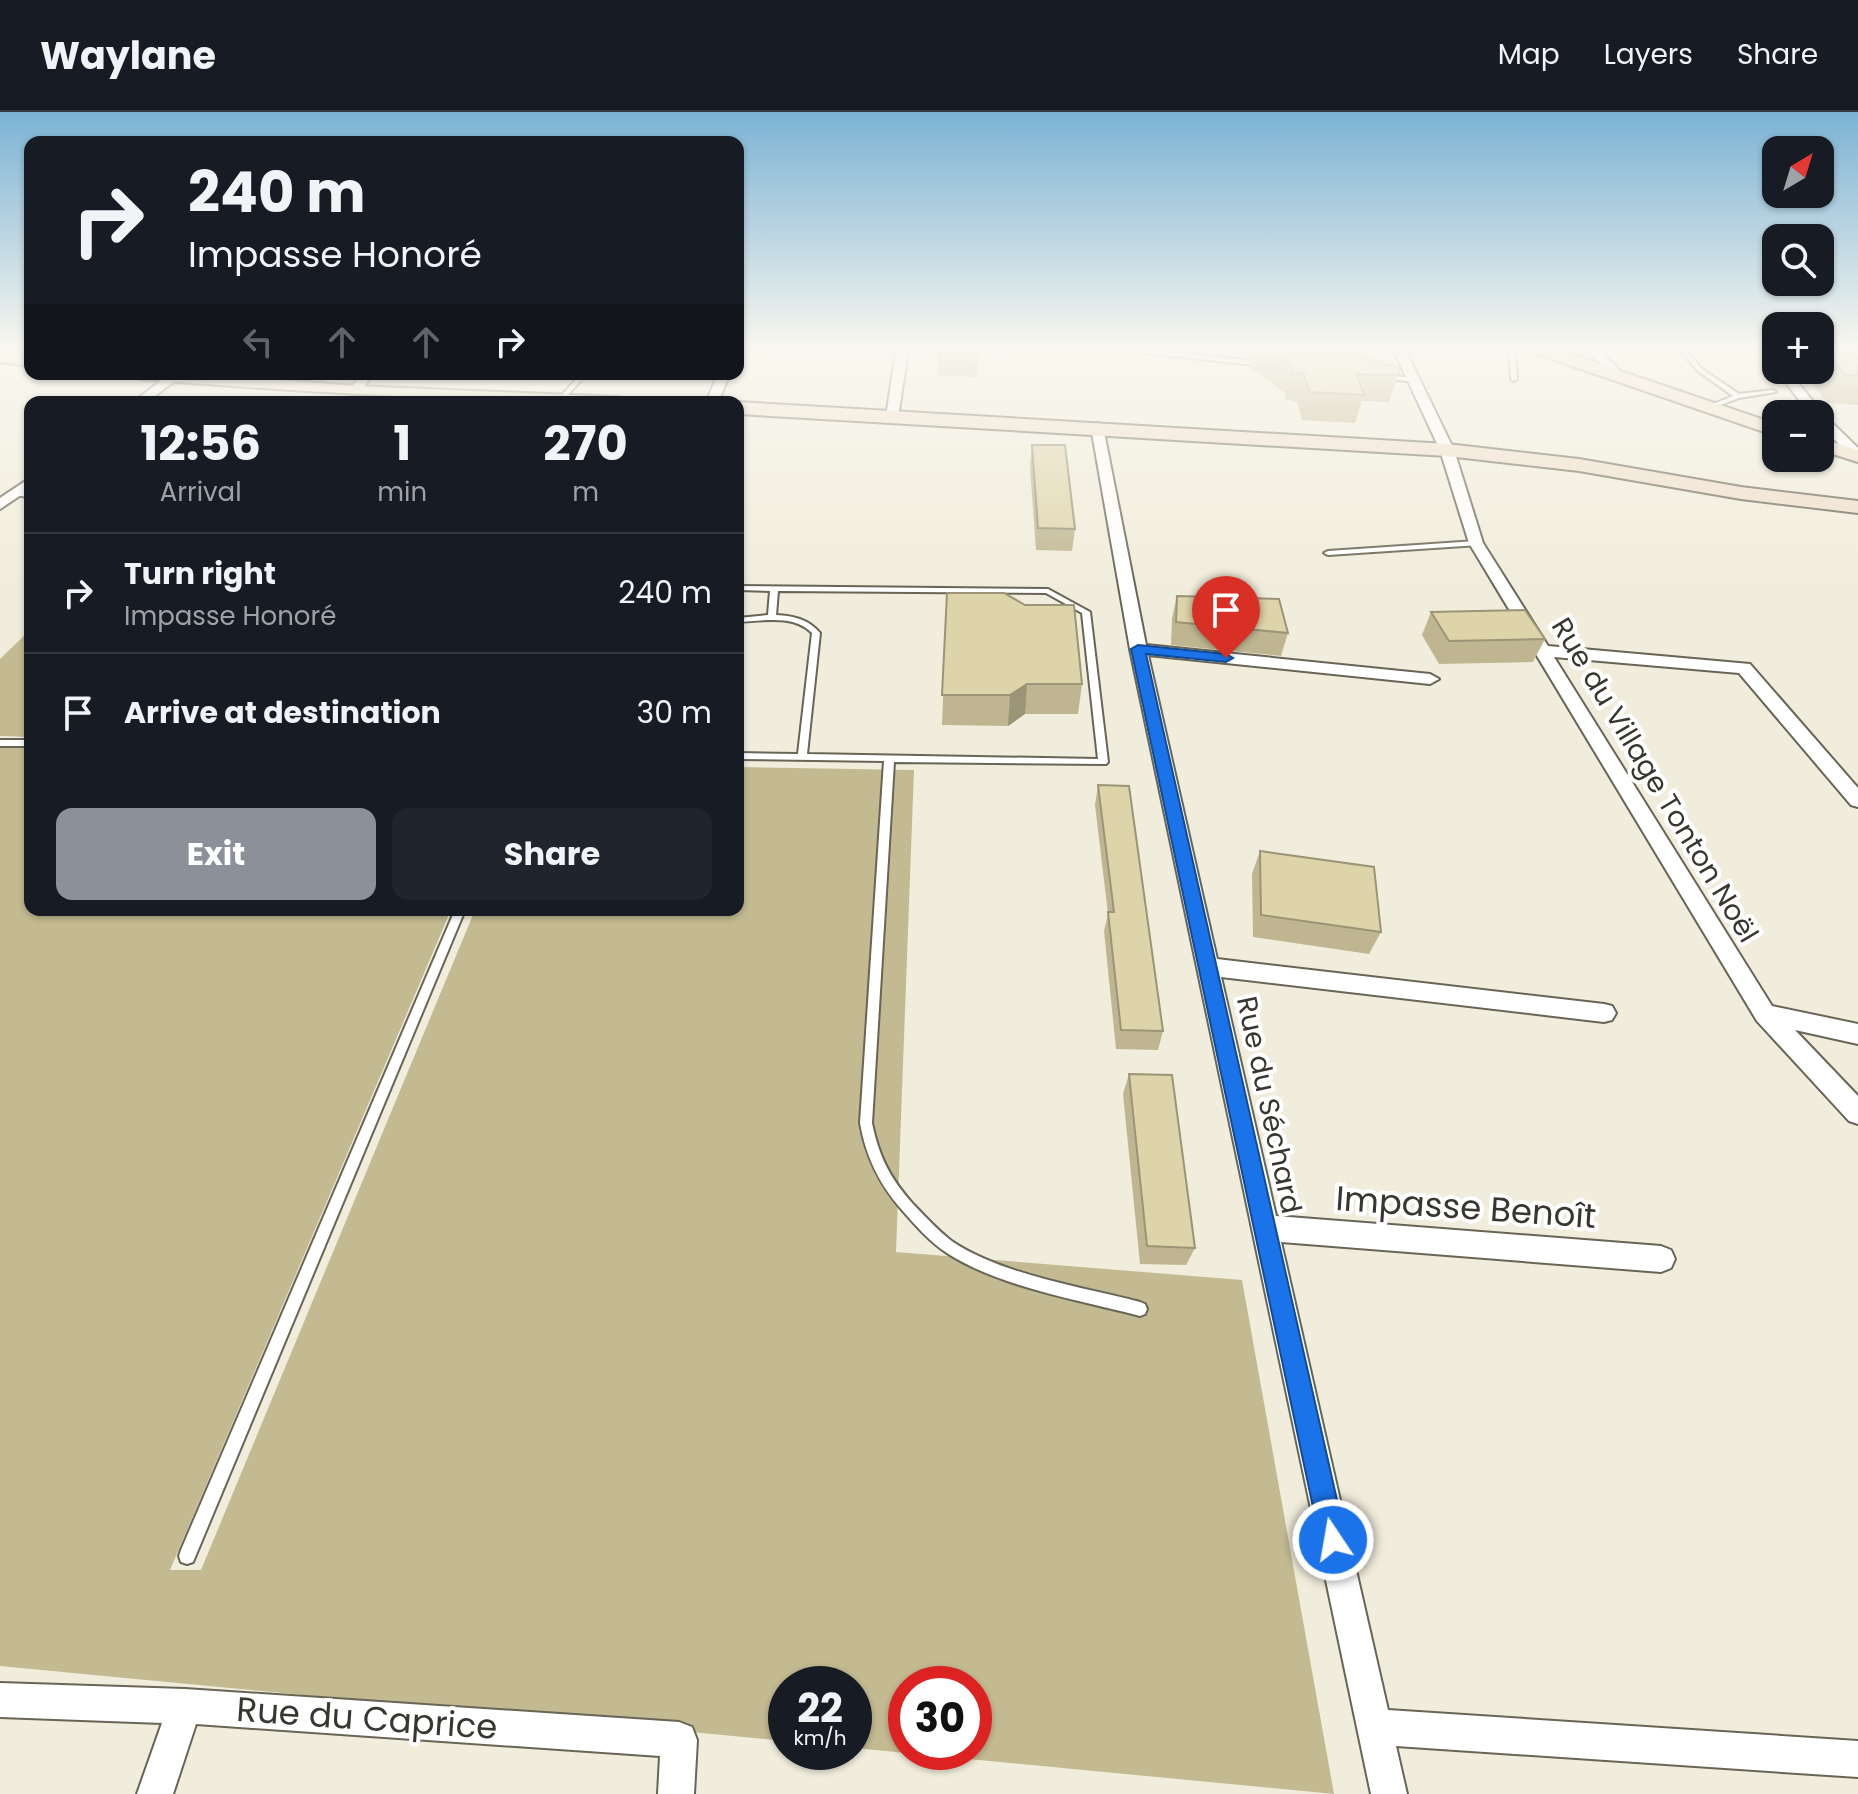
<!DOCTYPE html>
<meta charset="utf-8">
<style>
:root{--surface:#171b24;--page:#20242c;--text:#f1f3f6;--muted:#9ea1a6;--line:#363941;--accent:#8c9099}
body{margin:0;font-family:Poppins,sans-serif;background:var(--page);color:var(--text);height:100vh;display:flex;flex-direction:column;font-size:30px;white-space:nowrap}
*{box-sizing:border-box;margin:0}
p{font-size:26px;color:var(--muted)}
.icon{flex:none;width:44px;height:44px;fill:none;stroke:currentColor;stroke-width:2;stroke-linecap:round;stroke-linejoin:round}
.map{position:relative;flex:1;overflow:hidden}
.drawer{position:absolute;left:24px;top:284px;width:720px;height:520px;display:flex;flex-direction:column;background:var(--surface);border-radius:16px;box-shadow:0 2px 6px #0004}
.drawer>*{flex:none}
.top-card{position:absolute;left:24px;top:24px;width:720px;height:244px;border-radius:16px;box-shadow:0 2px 6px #0004;background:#171b24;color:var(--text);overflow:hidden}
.needle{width:52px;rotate:38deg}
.tools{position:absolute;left:1762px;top:24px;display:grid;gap:16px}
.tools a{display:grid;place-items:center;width:72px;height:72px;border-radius:16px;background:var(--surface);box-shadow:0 2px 6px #0004;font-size:40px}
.speed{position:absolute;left:768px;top:1554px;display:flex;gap:16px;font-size:40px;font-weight:700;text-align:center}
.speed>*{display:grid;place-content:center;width:104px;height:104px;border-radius:50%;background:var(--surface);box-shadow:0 2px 6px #0004;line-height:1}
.speed small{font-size:20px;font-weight:400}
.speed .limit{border:12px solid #d22;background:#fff;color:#111}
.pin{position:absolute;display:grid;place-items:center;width:68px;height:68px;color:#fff;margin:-82px -34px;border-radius:50% 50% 50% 0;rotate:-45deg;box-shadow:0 0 8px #0007}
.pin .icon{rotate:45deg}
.me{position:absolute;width:88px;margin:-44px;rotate:348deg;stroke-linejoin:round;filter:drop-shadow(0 0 6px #0008)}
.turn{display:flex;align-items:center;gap:28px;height:168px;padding:0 32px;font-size:36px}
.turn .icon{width:104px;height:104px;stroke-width:2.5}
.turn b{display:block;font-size:56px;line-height:68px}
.lanes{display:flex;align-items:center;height:76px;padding:0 32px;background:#0003;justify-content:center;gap:40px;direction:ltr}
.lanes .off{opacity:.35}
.eta{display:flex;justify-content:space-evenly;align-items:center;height:136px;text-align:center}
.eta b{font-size:48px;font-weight:700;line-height:56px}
.action{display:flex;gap:16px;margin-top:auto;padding:16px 32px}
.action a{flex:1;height:92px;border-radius:16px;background:var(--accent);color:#fff;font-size:32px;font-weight:700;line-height:92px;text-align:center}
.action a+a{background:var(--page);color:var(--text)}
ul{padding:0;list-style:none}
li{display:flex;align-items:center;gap:24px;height:120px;padding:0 32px;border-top:2px solid var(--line)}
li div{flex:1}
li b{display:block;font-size:30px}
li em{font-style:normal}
header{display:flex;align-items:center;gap:48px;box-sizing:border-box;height:112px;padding:0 40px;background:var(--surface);border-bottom:2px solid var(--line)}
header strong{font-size:38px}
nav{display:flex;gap:44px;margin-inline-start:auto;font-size:28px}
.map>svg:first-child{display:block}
.green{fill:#c3ba91;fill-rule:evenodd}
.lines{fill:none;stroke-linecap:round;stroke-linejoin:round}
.lane-casing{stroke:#686556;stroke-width:4}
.street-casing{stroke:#686556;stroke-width:4}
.secondary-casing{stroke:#686556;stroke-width:4}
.lane{fill:#fff;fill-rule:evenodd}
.street{fill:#fff;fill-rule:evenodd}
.secondary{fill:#efdeca;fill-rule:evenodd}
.wall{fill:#bfb691}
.shaded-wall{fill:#9b9476}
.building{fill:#ded4a9;stroke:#9b9476;stroke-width:2}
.route{fill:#1a73e8;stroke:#114b97;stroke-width:2}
.labels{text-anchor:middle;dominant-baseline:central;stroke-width:8;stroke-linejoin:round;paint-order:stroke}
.street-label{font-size:28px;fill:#383630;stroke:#fff}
.near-street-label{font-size:34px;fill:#383630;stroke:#fff}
</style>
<header>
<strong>Waylane</strong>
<nav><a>Map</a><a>Layers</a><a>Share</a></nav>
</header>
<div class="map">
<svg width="1858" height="1682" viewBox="0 0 1858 1682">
<rect width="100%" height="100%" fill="#f1eddc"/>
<g class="green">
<path d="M30 518V625L0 624V547Z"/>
<path d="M0 635 30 636V798H451L170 1458H201L475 798H738V655L914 658 896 1140 1242 1168 1334 1682 854 1636V1572H786V1629L0 1554ZM906 1572H974V1640H906Z"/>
</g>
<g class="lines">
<defs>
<g id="lane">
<path d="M1141 239H1159L1263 250 1266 252 1263 254 1144 241Z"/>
<path d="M1509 239H1515L1517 267 1514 269 1511 267Z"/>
<path d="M1680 239H1686L1702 257 1739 282 1773 278 1776 280 1739 286 1710 297H1706V295L1733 284 1698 259Z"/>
<path d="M581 262H587L563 288H559V286Z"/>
<path d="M1383 263 1415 266 1418 268 1415 270 1381 266V264Z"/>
<path d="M14 380 30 381V385L12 383V381Z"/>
<path d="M1476 429H1479V433L1328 443 1324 441 1328 439Z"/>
<path d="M738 474 1048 477 1090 500 1108 650 1106 652 894 650 872 1011C879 1045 890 1066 913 1092 926 1105 938 1119 953 1130 1003 1163 1082 1175 1140 1190L1145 1192 1147 1197 1145 1202 1140 1204C1080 1188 999 1175 947 1141 930 1130 916 1114 902 1098 879 1072 866 1045 860 1011L884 649 738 647V641L798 642 812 521C794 502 762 509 738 510V506L768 503 770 479 738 478ZM778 479 1046 481 1082 501 1098 647 807 642 820 521C808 507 794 504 776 503Z"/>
<rect x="0" y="628" width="30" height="6"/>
<path d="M455 798H465L193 1450 187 1452 181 1450 179 1444 181 1438Z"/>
</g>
<g id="street">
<path d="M896 239H908L898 305 892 309 886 305Z"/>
<path d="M1394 239H1406L1454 338 1483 431 1548 534 1750 552 1858 676V695L1851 693 1739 561 1554 545 1772 894 1858 912V932L1795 918 1858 984V1012L1849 1009 1757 909 1469 431 1440 338Z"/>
<path d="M1590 239H1602L1622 262V268H1614Z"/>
<path d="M1761 239H1773L1776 254Z"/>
<path d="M1776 258H1788L1823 302 1858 336V347L1852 346 1820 312V302H1810Z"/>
<path d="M170 262H184L147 290H133Z"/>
<path d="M360 262H372L360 282H352L350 279Z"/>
<path d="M718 262H730L718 290H706Z"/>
<path d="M1097 311 1103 315 1146 533 1430 562 1439 567 1430 572 1148 543 1217 847 1604 892 1612 894 1616 901 1612 908 1604 910 1221 865 1276 1104 1661 1134 1671 1138 1675 1147 1671 1156 1661 1160 1281 1130 1388 1598 1858 1629V1665L1396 1634 1407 1682H1371L1130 537 1091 315Z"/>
<path d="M30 366V377L0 397V386Z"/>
<path d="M0 1571 185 1577 679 1610 692 1615 697 1628 694 1682H658L660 1644 196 1612 173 1682H137L162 1611 0 1605Z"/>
</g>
<g id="secondary">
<path d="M1538 239H1562L1776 312V324L1540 243Z"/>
<path d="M0 240 30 244V254L0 250Z"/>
<path d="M131 262H207L356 274 620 285 629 290C465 290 303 280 140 267Z"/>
<path d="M738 290 1447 332 1579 347 1741 375 1858 389V401L1741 387 1579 359 1447 344 738 302Z"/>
<path d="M1820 326 1858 338V350L1820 338Z"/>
</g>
</defs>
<use href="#lane" class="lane-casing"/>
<use href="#street" class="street-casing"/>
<use href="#secondary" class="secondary-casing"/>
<use href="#lane" class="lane"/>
<use href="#street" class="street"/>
<use href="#secondary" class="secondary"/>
</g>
<g class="wall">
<path d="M979 239 976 265 938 263V249Z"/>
<path d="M1253 239H1357L1360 244 1398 263 1389 290 1362 289 1355 311 1302 308 1297 290 1285 287V281L1249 255Z"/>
<path d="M1820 239H1858V293L1827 291 1802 259 1820 258Z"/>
<path d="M1032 333 1075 417 1072 439 1036 438 1030 355Z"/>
<path d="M947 481 1082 572 1078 602H1025L1008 614 942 613Z"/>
<path d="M1177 484 1288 521 1281 544 1171 533 1172 506Z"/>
<path d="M1431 500 1545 527 1533 550 1439 552 1422 523Z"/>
<path d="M1098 673 1163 919 1158 938 1116 937 1104 819 1108 802 1095 693Z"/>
<path d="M1260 739 1381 820 1369 842 1253 825 1252 762Z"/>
<path d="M1129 962 1195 1136 1186 1153 1140 1152 1123 982Z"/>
</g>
<path class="shaded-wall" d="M1027 572 1025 602 1008 614 1010 583Z"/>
<g class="building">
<path d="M940 239H978L976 251 938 249Z"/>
<path d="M1270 239H1357L1360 244 1399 256 1398 263 1356 262 1364 283 1309 280 1304 262 1292 260V254Z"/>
<path d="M1824 239H1858V264L1845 263Z"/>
<path d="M1032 333H1065L1075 417 1038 416Z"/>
<path d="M947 481H1004L1025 493H1074L1082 572H1027L1010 583H942Z"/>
<path d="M1177 484 1279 487 1288 521 1176 510Z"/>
<path d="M1525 498 1545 527 1449 529 1431 500Z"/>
<path d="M1098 673 1129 674 1163 919 1121 918 1108 800H1114Z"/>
<path d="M1260 739 1374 755 1381 820 1261 803Z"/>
<path d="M1129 962 1172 963 1195 1136 1147 1134Z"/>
</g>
<linearGradient id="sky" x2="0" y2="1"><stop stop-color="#7bb2d4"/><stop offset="0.5" stop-color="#f9f7ef"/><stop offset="1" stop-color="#f9f7ef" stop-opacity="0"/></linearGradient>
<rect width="1858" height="474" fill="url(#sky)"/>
<path class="route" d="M1138 533 1226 542 1233 546 1226 550 1146 542 1346 1428 1343 1437 1333 1441 1324 1437 1320 1428 1131 537Z"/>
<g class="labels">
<g class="street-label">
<text transform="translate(1655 668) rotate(59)">Rue du Village Tonton Noël</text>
<text transform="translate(1269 993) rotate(78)">Rue du Séchard</text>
</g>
<g class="near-street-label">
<text transform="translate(1466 1095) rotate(4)">Impasse Benoît</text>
<text transform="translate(367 1606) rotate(4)">Rue du Caprice</text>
</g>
</g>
</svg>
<div class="tools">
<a><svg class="needle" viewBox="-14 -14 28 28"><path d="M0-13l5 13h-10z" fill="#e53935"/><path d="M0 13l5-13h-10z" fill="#9ea1a6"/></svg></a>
<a><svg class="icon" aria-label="search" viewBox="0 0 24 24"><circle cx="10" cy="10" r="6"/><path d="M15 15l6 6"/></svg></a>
<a>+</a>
<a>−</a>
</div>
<div class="speed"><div>22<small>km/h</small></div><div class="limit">30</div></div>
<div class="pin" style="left:1226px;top:546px;background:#d93025"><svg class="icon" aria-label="arrive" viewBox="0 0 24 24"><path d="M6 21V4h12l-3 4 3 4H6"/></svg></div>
<svg class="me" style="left:1333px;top:1428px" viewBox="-20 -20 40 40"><circle r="17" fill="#1a73e8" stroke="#fff" stroke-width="3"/><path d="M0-11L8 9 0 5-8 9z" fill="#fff"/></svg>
<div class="top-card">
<div class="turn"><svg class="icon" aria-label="right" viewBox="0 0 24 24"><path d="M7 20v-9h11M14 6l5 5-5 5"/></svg><div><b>240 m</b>Impasse Honoré</div></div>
<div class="lanes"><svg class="icon off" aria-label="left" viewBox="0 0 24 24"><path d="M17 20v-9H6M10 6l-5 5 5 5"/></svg><svg class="icon off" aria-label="ahead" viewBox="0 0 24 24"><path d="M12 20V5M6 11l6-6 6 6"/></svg><svg class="icon off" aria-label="ahead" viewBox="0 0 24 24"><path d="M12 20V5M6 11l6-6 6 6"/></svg><svg class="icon" aria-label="right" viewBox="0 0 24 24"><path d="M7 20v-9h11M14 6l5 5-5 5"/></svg></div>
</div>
<section class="drawer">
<div class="eta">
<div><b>12:56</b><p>Arrival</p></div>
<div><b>1</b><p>min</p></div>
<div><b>270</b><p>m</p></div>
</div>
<ul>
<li><svg class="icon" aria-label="right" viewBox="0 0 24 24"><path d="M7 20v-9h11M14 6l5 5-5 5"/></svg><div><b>Turn right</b><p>Impasse Honoré</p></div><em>240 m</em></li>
<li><svg class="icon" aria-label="arrive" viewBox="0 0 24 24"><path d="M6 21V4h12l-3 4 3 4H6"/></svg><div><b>Arrive at destination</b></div><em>30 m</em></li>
</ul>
<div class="action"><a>Exit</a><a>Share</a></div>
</section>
</div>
